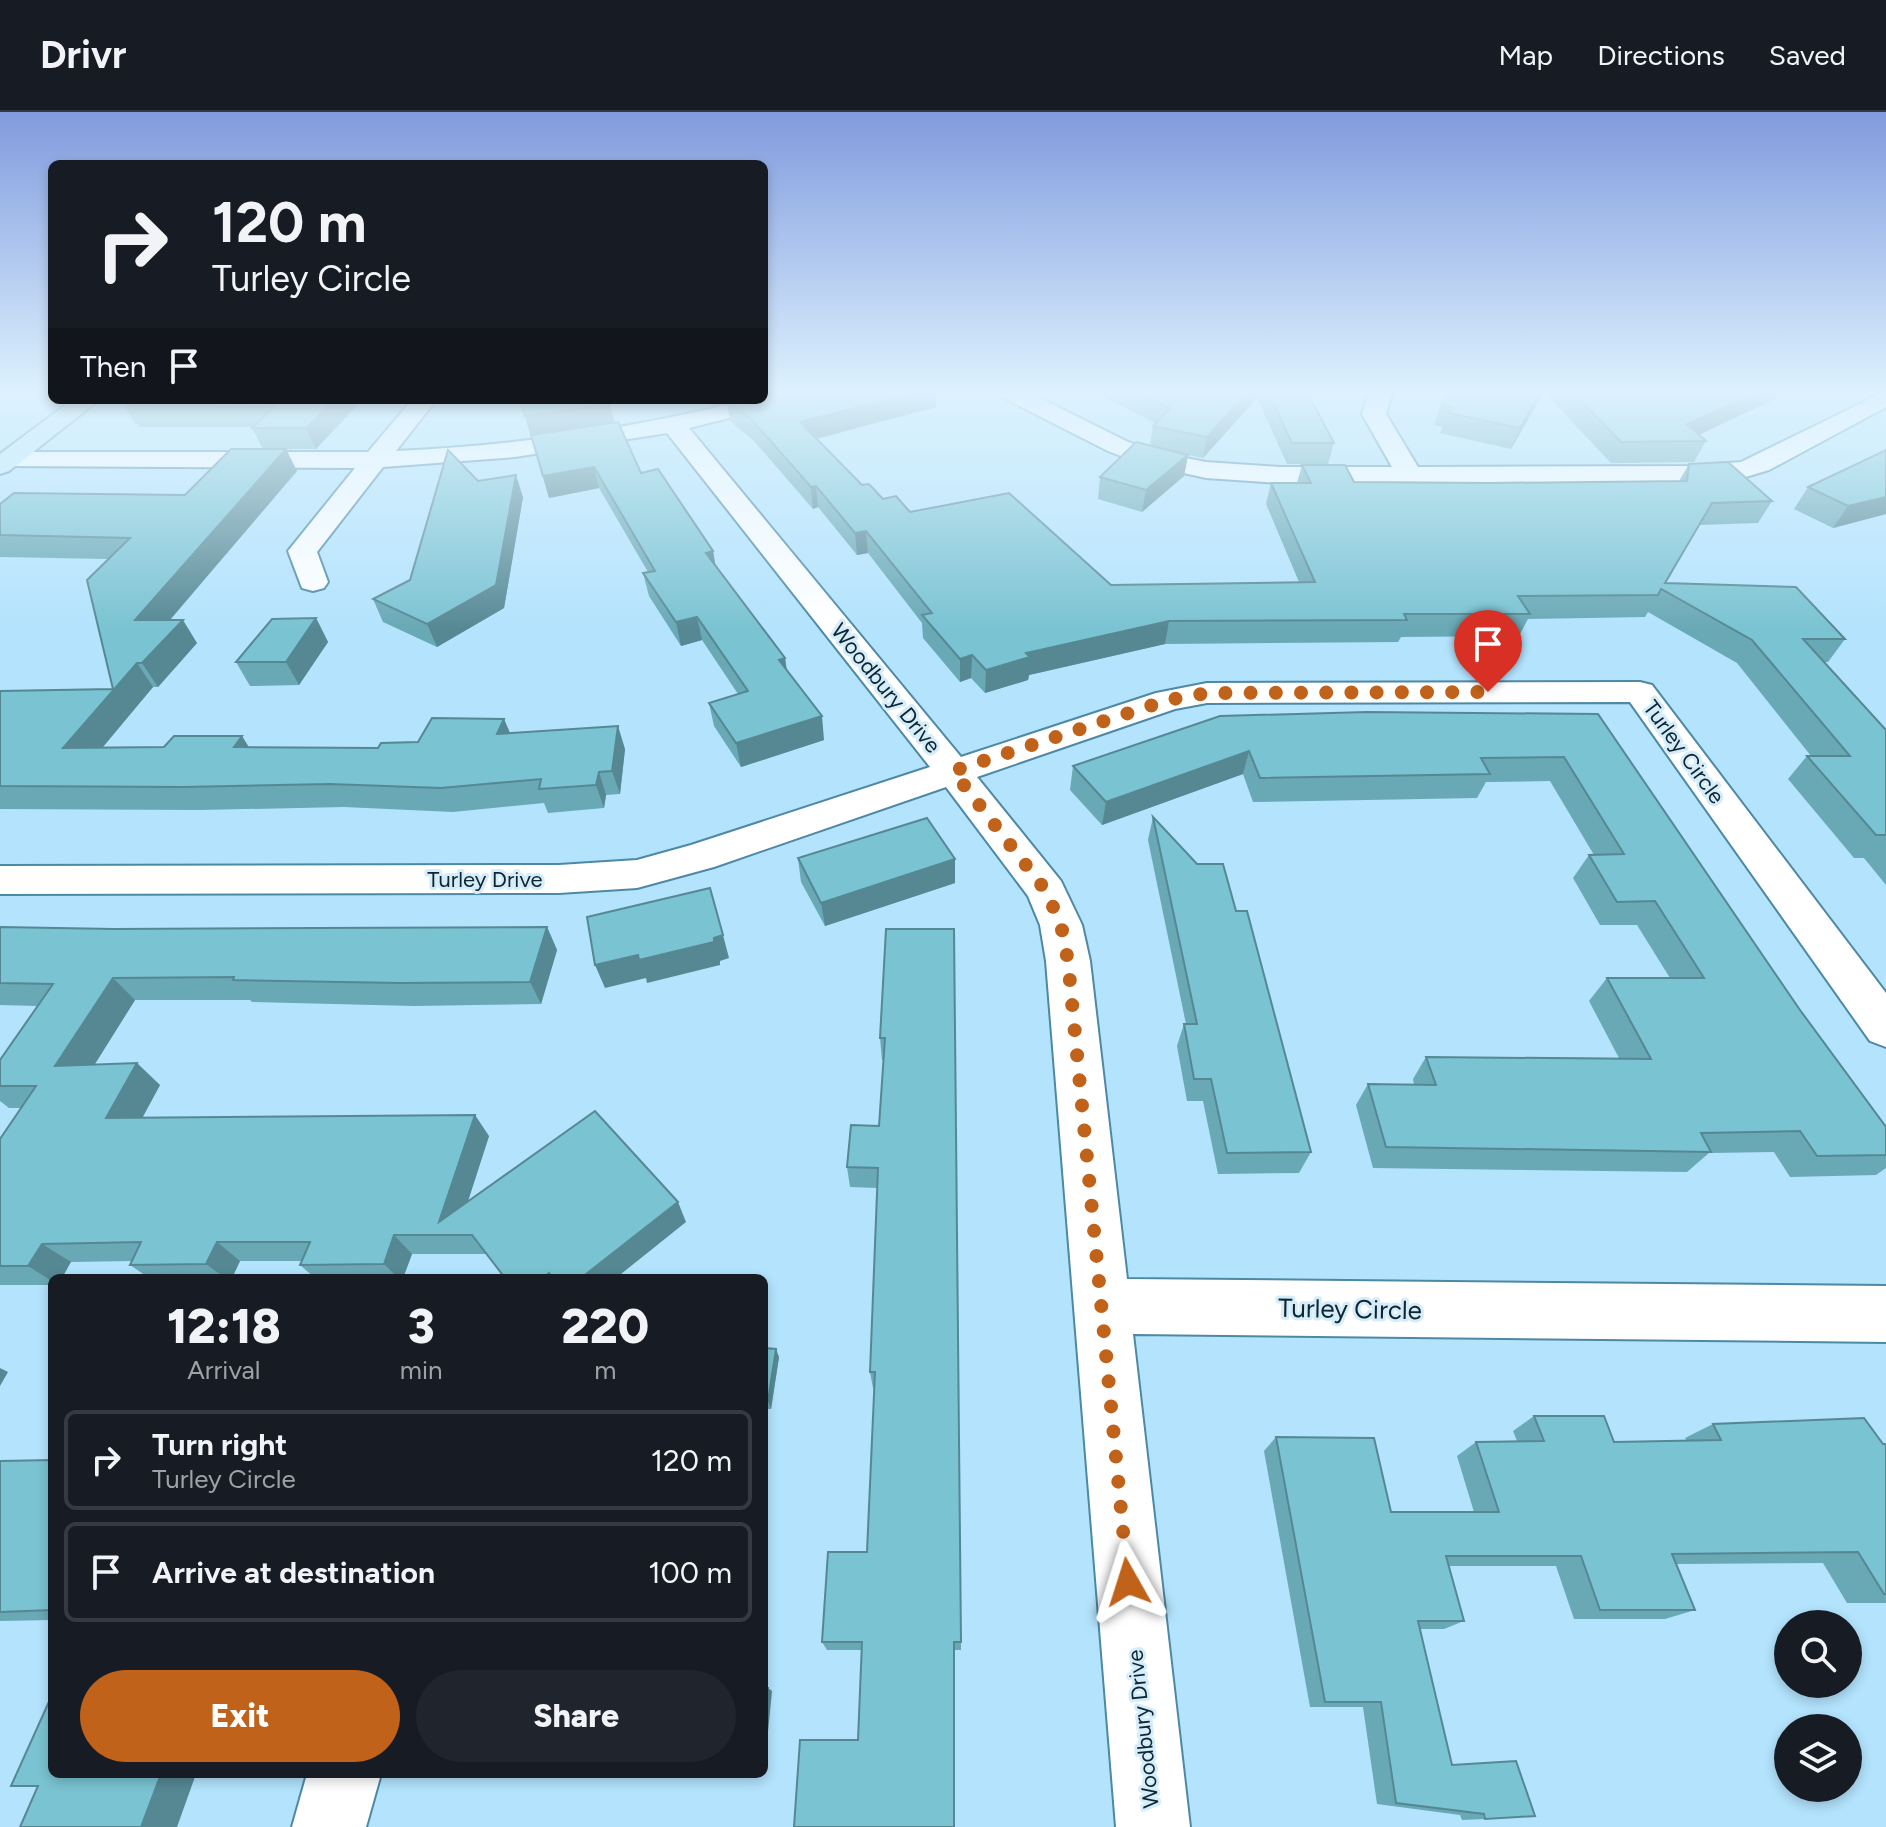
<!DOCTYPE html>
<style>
:root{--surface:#171b24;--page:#20242c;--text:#f1f3f6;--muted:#9ea1a6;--line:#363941;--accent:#c1621a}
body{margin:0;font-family:Figtree,sans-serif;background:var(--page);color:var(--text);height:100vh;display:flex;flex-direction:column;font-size:30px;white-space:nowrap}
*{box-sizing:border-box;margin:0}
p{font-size:26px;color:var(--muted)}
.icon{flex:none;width:44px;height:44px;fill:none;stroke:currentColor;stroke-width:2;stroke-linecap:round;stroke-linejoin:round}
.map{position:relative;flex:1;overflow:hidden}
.side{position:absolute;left:48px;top:1162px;width:720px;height:504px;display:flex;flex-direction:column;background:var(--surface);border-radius:12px;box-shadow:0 4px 12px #0003}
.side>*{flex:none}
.hud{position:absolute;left:48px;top:48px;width:720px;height:244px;border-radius:12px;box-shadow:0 4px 12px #0003;background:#171b24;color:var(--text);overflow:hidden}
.controls{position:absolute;left:1774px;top:1498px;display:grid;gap:16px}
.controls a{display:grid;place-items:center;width:88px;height:88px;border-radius:50%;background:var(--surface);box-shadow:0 4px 12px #0003;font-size:40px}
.pin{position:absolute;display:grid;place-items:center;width:68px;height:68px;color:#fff;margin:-82px -34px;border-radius:50% 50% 50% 0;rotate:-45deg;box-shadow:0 0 8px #0007}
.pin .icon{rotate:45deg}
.me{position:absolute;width:88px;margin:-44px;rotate:354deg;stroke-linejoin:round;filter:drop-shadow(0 0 6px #0008)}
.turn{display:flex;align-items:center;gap:28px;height:168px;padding:0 32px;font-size:36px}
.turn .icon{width:104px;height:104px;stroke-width:2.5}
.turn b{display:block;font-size:56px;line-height:68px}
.then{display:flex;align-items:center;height:76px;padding:0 32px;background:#0003;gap:16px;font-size:30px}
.eta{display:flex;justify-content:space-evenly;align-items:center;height:136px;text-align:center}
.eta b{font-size:48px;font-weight:800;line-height:56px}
.primary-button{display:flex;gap:16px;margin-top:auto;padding:16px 32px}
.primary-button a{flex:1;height:92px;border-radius:48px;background:var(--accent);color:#fff;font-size:32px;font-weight:800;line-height:92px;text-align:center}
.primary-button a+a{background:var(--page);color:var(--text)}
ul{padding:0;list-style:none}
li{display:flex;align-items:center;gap:24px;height:100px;margin:0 16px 12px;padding:0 16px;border:4px solid var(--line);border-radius:12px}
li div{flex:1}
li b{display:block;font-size:30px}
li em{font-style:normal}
header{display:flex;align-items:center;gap:48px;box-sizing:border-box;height:112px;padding:0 40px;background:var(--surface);border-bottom:2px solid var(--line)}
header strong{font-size:38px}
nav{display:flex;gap:44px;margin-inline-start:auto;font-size:28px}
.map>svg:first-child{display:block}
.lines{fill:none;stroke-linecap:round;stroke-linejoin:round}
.minor-casing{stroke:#4d88a5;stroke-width:4}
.secondary-casing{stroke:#4d88a5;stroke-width:4}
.minor{fill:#fff;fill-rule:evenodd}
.secondary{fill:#bfe9fb;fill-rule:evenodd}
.wall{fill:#69a8b5}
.shaded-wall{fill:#558893}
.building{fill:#7ac3d2;stroke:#558893;stroke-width:2}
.route{stroke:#c1621a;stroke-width:14;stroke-dasharray:0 25.2}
.labels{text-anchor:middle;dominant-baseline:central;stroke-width:6;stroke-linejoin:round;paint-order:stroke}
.street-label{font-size:22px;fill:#0d2631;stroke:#d5edfa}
.near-street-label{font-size:26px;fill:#0d2631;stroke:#d5edfa}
</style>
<header>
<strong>Drivr</strong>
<nav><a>Map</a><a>Directions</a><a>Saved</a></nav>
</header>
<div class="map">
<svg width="1886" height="1715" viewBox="0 0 1886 1715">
<rect width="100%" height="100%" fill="#b3e3fd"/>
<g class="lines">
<defs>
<g id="minor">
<path d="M787 278H825L821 283 689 316 961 645 1156 581 1207 571 1640 570 1652 573 1886 881V935L1870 929 1630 590 1207 591 1175 597 977 665 1061 769 1082 813 1090 849 1127 1167 1886 1174V1230L1133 1222 1190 1715H1116L1046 849 1040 813 1028 784 946 675 714 755 637 776 559 781 0 782V754L559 753 637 748 691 733 930 655 667 321 515 345 383 355 317 440 328 470 324 476 313 479 302 476 288 439 355 356 0 354V342L8 340H368L412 288H436L396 339C515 334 633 316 748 288H764V284Z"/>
<path d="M994 278H1024L1126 329 1155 340 1206 350 1280 355H1392L1362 302 1370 278H1393L1386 302 1418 355 1687 354 1741 350 1886 279V295L1769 358 1742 366 1687 370 1280 371 1206 366 1139 351 1108 339 998 283Z"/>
<path d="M307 1662H381L366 1715H292Z"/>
</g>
<path id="secondary" d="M72 288H99L9 359 0 362V342Z"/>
</defs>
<use href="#minor" class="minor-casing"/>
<use href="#secondary" class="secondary-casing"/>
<use href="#minor" class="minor"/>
<use href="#secondary" class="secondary"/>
</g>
<g class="wall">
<path d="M764 278H936V295L817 327 862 373 883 387 910 400 1111 473 1299 470 1266 392 1271 371H1297L1302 353 1354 370 1488 371 1679 369 1689 352 1772 389 1758 411 1699 413 1665 471 1845 527 1828 550H1824L1886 618V773L1864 746H1854L1788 667 1807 644H1811L1737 551 1648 500 1645 505 1528 507 1519 524 1401 525 1398 530 1165 532 1029 563 1028 568 985 581 971 566 960 570 923 526 922 511 868 441 857 443 818 395 813 397 754 329 730 309 727 291 711 294 704 288H764Z"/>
<path d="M1091 278H1309L1307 280 1334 331 1328 352H1287L1257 286 1203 346 1188 343 1184 364 1142 400 1098 387 1100 365 1150 334 1153 314 1155 311Z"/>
<path d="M1451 278H1793L1698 323 1706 329 1694 350 1611 351 1544 280 1511 337 1440 321 1443 315 1434 313 1441 292Z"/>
<path d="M362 288 316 337H263L252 316 253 315H139L138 312H135L123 291Z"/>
<path d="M520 288 614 311 641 361 713 439 715 453 785 546 787 558 824 628 741 655 714 614 709 591 738 582 702 528 681 534 649 484 643 461 648 460 599 376 549 386Z"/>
<path d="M1886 338V402L1833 416 1794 397 1808 375Z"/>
<path d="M297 359 170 508 197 531 158 575H153L102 636H378L418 630 510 621 625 637 620 682 606 683 604 696 548 701 544 691 453 700 344 695 200 698 0 697V579L113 577 108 447 0 445V392L185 383Z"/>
<path d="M478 369 523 385 504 496 437 535 383 510 373 487 410 468Z"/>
<path d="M316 506 328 530 299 573 250 574 236 550Z"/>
<path d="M1598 602 1800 898 1886 1015V1056L1876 1063 1790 1065 1774 1040 1709 1041 1687 1060 1373 1056 1356 993 1368 972 1414 973 1413 967 1426 945 1619 946 1589 889 1607 866H1670L1637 813H1600L1573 766 1589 743H1594L1550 669 1486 670 1477 686 1253 690 1243 662 1102 713 1070 678 1073 654Z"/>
<path d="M1153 705 1197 752 1236 799 1311 1040 1299 1061 1218 1062 1203 989H1187L1177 934 1184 912H1186L1148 728Z"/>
<path d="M798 746 955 747V771L825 814 801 770Z"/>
<path d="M0 815 114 817 547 815 557 838 541 892 414 894 252 890 250 888H135L94 953 160 973 142 1005 489 1024 468 1089 686 1110 486 1142H412L403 1166H315L300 1153 302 1149H240L232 1166H149L130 1153 131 1149 71 1150 52 1166V1173H0V1027L21 996H9L0 989V948L38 894 0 893Z"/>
<path d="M886 817 961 1530V1538H954L858 1628 862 1538H827L822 1530 867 1440 874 1276H873L870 1260 877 1076 850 1075 847 1055 879 1014 884 948H882L880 926Z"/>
<path d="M764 1236 779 1245 771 1297H764Z"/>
<path d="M1534 1304 1614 1330 1687 1329 1685 1326 1713 1312 1886 1332V1491H1847L1823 1451 1676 1452 1695 1498 1665 1507H1574L1556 1454H1449L1464 1509 1444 1517H1420L1452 1653 1516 1649 1485 1707 1462 1708 1460 1703 1377 1692 1363 1595H1310L1264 1339 1276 1325 1391 1400H1474L1457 1344 1476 1330 1517 1329 1513 1319Z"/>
<path d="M52 1348V1508L0 1509V1349Z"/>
</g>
<g class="shaded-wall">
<path d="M924 278H936V295L802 330 800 310Z"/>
<path d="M1250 278H1259L1257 286 1203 346 1207 325Z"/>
<path d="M1542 278H1545L1511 337 1520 316Z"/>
<path d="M1762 278H1793L1684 330 1687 312Z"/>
<path d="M334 288H362L316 337 306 316Z"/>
<path d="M710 288H743L727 289V291L711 294Z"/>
<path d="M610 292 615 312 531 325 525 304Z"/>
<path d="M286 337 297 359 150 531 135 508Z"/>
<path d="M1188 343 1184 364 1142 400 1146 378Z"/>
<path d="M594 355 599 376 549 386 543 364Z"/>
<path d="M516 363 523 385 504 496 437 535 427 512Z"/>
<path d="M816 374 818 395 813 397 811 375Z"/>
<path d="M1886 385V402L1833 416 1848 394Z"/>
<path d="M866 419 868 441 857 443 855 421Z"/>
<path d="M713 439 717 462 706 441Z"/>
<path d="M697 505 702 528 681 534 676 510Z"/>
<path d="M316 506 328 530 299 573 286 550Z"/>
<path d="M183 508 197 531 158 575 142 551Z"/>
<path d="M1169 509 1165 532 1029 563 1028 568 985 581 986 558 1026 541Z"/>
<path d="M972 543 971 566 960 570V547Z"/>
<path d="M785 546 788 570 779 548Z"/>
<path d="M137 551 153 575 82 660 63 636Z"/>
<path d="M822 604 824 628 741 655 736 631Z"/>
<path d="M504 607 514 630 497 622Z"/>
<path d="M618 614 625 637 620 682 612 659Z"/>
<path d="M242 624 257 648 234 635Z"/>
<path d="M1249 639 1243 662 1102 713 1106 690Z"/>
<path d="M599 660 606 683 604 696 596 673Z"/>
<path d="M955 747V771L825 814 821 791Z"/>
<path d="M547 815 557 838 541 892 530 870Z"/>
<path d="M723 823 729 846 720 849V853L647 871 646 866 605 876 595 853Z"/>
<path d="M113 866 135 888 80 976 55 954Z"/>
<path d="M137 951 160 973 131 1027 106 1006Z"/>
<path d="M475 1003 489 1024 457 1123 439 1110Z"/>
<path d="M678 1090 686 1110 616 1166H581Z"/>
<path d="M394 1123 412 1142 403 1166H398L384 1152Z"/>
<path d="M217 1130 240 1149 232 1166H225L206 1152Z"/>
<path d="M42 1132 71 1150 62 1166H52V1169L28 1154Z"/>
<path d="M776 1237 779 1245 771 1297 768 1289Z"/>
<path d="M0 1256 8 1260 0 1274Z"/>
<path d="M768 1576 772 1579 766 1640 764 1639V1620Z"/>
<path d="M161 1662H196L177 1715H141Z"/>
</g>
<g class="building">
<path d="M771 278H924L800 310 862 373 869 372 883 387 896 384 910 400 1009 381 1111 473 1315 470 1271 371H1311L1302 353H1345L1354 370 1488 371 1687 369 1689 352 1728 350 1772 389 1712 391 1665 471 1796 475 1845 527H1803L1886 618V723H1876L1807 644H1850L1752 528 1661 477 1658 483 1518 484 1530 502H1404L1407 508 1169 509 1026 541 1030 545 986 558 972 543 960 547 922 503 932 501 866 419 855 421 816 374 811 375 752 308 727 289 764 288V280Z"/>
<path d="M1133 278H1250L1207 325 1153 314 1170 296Z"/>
<path d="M1267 278H1306L1334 331H1292Z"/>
<path d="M1451 278H1542L1520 316 1448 301 1452 295 1441 292Z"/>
<path d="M1570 278H1762L1687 312 1706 329 1621 330Z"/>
<path d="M127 288H334L306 316H252L274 295 128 294 131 291H123Z"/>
<path d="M520 288H608L610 292 525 304Z"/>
<path d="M618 310 641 361 658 357 713 439 706 441 785 546 779 548 822 604 736 631 709 591 748 579 697 505 676 510 643 461 655 459 594 355 543 364 531 323Z"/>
<path d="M1136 330 1188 343 1146 378 1100 365Z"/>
<path d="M231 337H286L135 508H183L142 551H137L63 636 164 635 174 624H242L234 635 378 636 381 631 418 630 432 606 504 607 497 622 618 614 612 659 599 660 596 673 539 677 541 667 441 676 330 672 183 675 0 674V579L113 577 87 468 130 426 0 423V392L14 381 185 383Z"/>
<path d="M448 338 478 369 516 363 496 473 427 512 373 487 410 468Z"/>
<path d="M1886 338V385L1848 394 1808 375Z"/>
<path d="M316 506 286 550H236L272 507Z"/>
<path d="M1367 600 1598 602 1800 898 1886 1015V1043L1817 1044 1800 1019 1701 1021 1711 1040 1386 1035 1368 972 1436 973 1426 945 1651 947 1607 866H1704L1655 789 1617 790 1589 743 1624 742 1564 645 1481 646 1490 662 1260 666 1249 639 1106 690 1073 654 1220 604Z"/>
<path d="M1153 705 1197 752H1223L1236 799H1247L1311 1040 1227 1041 1211 967H1194L1184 912H1197Z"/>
<path d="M927 706 955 747 821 791 798 746Z"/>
<path d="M710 776 723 823 714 826V830L639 848 638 843 595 853 587 805Z"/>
<path d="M0 815 114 817 547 815 530 870 400 871 233 868 234 865 113 866 55 954 137 951 106 1006 475 1003 439 1110 595 999 678 1090 581 1166H553L549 1161 543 1166H505L472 1123H394L384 1152 300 1153 310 1130H217L206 1152 130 1153 141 1130 42 1132 28 1154H0V1027L36 974H0V948L53 872 0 871Z"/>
<path d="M886 817H954L961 1530H954V1715H794L800 1628H858L862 1530H822L828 1440H867L875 1260H870L878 1056 847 1055 851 1013 879 1014 885 926H880Z"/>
<path d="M764 1236 776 1237 768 1289H764Z"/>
<path d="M1534 1304H1604L1614 1330 1721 1328 1713 1312 1864 1306 1883 1332H1886V1482H1884L1858 1440 1672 1442 1695 1498H1600L1581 1444H1446L1464 1509H1418L1452 1653 1516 1649 1535 1704 1485 1707 1484 1702 1396 1691 1381 1590H1325L1276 1325 1374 1326 1391 1400H1499L1476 1330 1544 1329Z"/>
<path d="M52 1348V1498L0 1500V1349Z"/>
<path d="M764 1576H768L764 1620Z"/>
<path d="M52 1583V1662H161L141 1715H20L38 1674H11Z"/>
</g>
<linearGradient id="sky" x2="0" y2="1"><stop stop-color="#819bde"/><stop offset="0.54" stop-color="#ddf2fe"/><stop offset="1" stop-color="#ddf2fe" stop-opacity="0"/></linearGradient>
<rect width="1886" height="518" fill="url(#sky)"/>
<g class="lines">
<path class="route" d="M1128 1470 1068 849 1061 813 1046 779 953 659 1168 588 1207 581 1488 580"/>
</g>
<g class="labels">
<g class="street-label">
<text transform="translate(886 576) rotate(51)">Woodbury Drive</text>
<text transform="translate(1684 640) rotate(54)">Turley Circle</text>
<text x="485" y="767">Turley Drive</text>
<text transform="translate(1143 1617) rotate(-96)">Woodbury Drive</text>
</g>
<g class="near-street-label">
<text transform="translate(1350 1197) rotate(1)">Turley Circle</text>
</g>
</g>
</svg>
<div class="controls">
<a><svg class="icon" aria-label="search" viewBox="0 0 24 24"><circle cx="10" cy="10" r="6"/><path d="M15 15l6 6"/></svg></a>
<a><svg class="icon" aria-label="layers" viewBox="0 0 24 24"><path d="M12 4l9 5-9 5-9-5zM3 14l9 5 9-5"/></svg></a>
</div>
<div class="pin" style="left:1488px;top:580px;background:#d93025"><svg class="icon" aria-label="arrive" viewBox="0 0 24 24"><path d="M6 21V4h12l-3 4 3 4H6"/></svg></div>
<svg class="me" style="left:1128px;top:1470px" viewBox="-20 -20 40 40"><path d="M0-17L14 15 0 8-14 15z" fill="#c1621a" stroke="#fff" stroke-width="4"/></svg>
<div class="hud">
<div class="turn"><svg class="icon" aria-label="right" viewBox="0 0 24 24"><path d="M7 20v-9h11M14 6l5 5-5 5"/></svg><div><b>120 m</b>Turley Circle</div></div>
<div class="then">Then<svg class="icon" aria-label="arrive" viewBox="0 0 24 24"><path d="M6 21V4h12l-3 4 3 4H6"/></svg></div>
</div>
<section class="side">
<div class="eta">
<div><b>12:18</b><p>Arrival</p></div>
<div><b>3</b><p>min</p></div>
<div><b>220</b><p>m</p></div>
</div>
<ul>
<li><svg class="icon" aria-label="right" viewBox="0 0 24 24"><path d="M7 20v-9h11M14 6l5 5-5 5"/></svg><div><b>Turn right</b><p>Turley Circle</p></div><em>120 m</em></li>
<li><svg class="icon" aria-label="arrive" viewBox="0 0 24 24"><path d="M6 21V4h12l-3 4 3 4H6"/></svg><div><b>Arrive at destination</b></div><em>100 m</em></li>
</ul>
<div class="primary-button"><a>Exit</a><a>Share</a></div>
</section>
</div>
